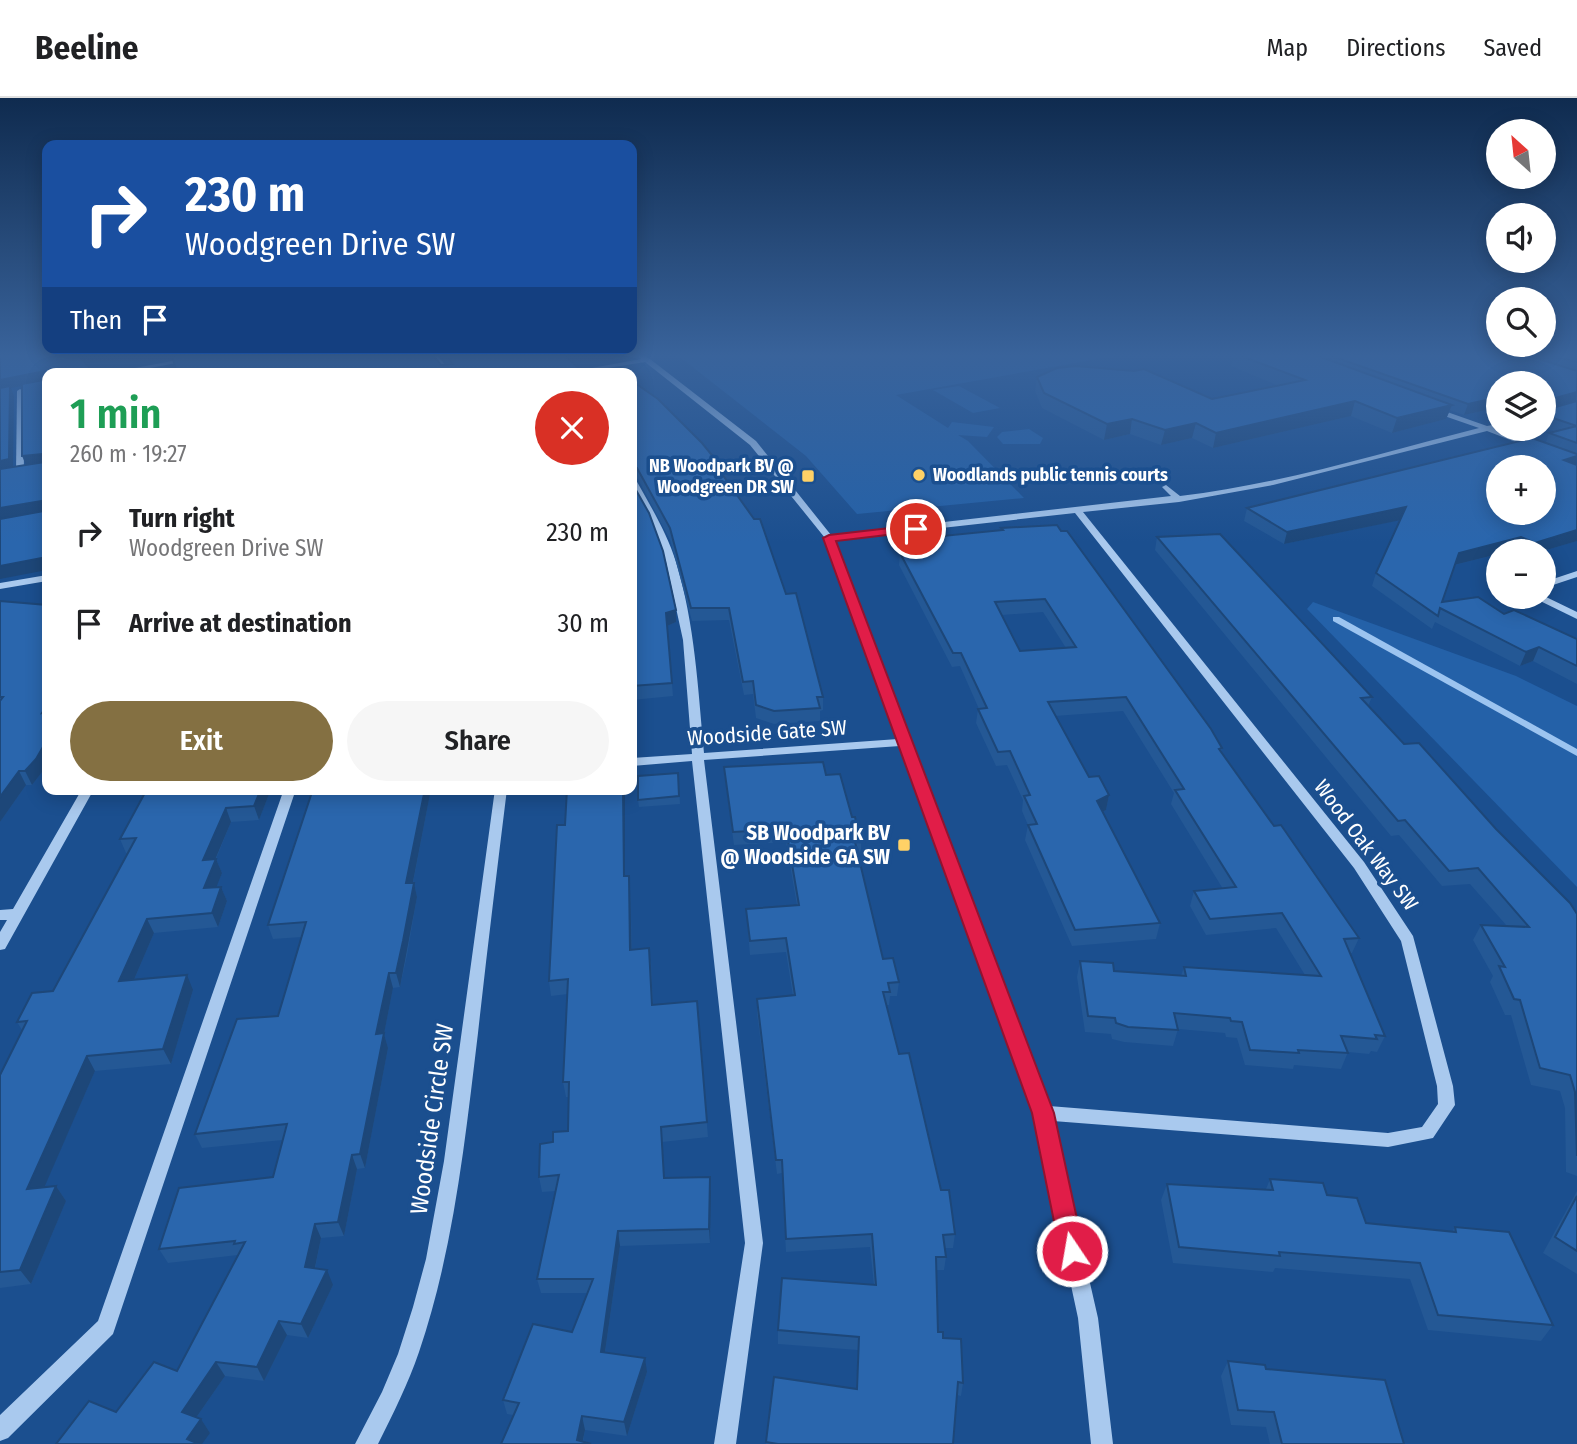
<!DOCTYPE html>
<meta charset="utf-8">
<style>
:root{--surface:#fff;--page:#f6f6f6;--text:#202124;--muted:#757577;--line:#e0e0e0;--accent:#847042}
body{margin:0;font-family:"Fira Sans Condensed",sans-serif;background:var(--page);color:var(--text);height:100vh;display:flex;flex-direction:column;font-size:26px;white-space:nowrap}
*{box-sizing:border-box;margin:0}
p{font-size:23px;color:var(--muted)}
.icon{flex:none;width:38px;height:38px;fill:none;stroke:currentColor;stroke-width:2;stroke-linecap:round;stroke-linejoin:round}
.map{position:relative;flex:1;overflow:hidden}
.sheet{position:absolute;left:42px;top:270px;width:595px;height:427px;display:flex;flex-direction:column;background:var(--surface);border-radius:14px;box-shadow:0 4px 18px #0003}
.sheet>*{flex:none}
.top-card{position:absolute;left:42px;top:42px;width:595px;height:214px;border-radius:14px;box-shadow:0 4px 18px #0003;background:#1a4fa0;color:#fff;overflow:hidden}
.needle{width:46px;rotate:333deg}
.controls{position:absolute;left:1486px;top:21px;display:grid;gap:14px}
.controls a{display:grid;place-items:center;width:70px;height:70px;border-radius:50%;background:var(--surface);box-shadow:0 4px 18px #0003;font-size:35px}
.pin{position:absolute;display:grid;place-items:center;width:60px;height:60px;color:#fff;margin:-30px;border:4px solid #fff;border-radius:50%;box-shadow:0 2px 7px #0007}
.me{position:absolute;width:77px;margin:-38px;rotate:348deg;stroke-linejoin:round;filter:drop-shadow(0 0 5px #0008)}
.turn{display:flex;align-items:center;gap:24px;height:147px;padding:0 28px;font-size:32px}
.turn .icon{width:91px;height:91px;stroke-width:2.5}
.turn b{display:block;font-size:49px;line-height:60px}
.then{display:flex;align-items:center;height:66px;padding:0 28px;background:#0003;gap:14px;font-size:26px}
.round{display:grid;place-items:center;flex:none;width:74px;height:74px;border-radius:37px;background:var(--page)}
.head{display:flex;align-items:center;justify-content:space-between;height:119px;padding:0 28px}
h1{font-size:42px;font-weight:600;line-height:52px;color:#1e9e55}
.button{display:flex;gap:14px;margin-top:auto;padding:14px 28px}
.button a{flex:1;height:80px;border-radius:42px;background:var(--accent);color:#fff;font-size:28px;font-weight:600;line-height:80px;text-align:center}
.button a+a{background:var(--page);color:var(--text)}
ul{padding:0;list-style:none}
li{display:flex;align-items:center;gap:21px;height:91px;padding:0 28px}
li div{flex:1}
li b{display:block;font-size:26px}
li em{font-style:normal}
header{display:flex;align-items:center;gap:42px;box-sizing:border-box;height:98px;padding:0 35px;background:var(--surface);border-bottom:2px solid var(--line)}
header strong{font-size:33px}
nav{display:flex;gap:38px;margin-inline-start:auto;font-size:24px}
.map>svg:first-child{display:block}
.green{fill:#2461a8}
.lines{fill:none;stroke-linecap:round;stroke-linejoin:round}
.stream{fill:#9cc4f0;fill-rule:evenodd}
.minor{fill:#a9c9ee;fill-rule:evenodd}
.wall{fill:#245895;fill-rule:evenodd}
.shaded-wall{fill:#1d4779}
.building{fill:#2a66ad;stroke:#1d4779;stroke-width:2;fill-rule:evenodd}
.route{fill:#e11d48;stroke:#92132f;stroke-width:2}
.poi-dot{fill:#ffd166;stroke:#1b4f8f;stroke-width:2.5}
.labels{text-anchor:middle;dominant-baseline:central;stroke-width:7;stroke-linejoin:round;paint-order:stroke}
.far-poi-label{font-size:18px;font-weight:bold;fill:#fff;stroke:#1b4f8f;text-anchor:end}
.street-label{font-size:21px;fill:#fff;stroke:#1b4f8f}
.poi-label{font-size:21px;font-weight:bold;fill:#fff;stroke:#1b4f8f;text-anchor:end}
.near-street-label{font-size:24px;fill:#fff;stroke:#1b4f8f}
</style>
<header>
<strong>Beeline</strong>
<nav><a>Map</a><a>Directions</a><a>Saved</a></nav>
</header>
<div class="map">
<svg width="1577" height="1346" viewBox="0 0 1577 1346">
<rect width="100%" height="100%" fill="#1b4f8f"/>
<g class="green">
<path d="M676 256H1125L896 297 948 330 952 324 994 329 987 339 958 337 968 343 1024 400 857 416 806 358Z"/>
<path d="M959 288 1000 310 973 315 933 292Z"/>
<path d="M1029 331 1043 340 1040 346H1003L997 339 1002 334Z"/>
<path d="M1313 504 1516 578 1577 608V789L1307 511Z"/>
</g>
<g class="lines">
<path class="stream" d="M1333 519H1339L1577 651V658L1333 523Z"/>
<g class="minor">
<path d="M210 256H223L124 275H108Z"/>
<path d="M430 256H436L452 275H445Z"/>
<path d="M635 256H642L650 261 756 343 831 437 1171 398 1162 389 1166 387 1180 398C1282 386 1381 355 1479 330L1430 313V309H1433L1487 328 1498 326V330L1495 331 1538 348 1531 350 1487 333 1273 387 1179 404 1083 414 1364 764 1413 838 1453 988 1455 1007 1433 1040 1388 1049 1053 1023 1098 1220 1113 1346H1091L1078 1220 1034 1015 900 648 704 662 763 1145 736 1346H714L745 1145 692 663 632 668V660L692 656 683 542 666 464 652 425 632 389V380L636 382C651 409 667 435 676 464 695 526 698 591 704 655L898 641 825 440 750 347 645 264 595 272 592 270 641 261ZM1075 415 1354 770 1401 843 1437 988 1438 1006 1422 1029 1388 1035 1049 1008 834 442Z"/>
<path d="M20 291 23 293 24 375 20 377 16 375 17 293Z"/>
<path d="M1577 473V479L1544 490V484Z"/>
<path d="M47 477V483L0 491V485Z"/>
<path d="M1544 498 1577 514V521L1532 499Z"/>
<path d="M82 691H94L5 851 0 852V834L7 822H0V812L13 811Z"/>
<path d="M284 691H296L113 1236 8 1340 0 1343V1317L98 1223Z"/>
<path d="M495 691H507C497 772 487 853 478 935 465 1042 454 1151 419 1254 408 1286 393 1316 378 1346H355L382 1294 398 1256 413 1209 426 1161 444 1063Z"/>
</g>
</g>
<g class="wall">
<path d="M171 256H432L441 267 448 266 439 256H563L584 275 173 260Z"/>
<path d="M1234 256H1577V443L1543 453H1519L1515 451 1498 453V456L1455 467 1442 504 1504 516 1577 541V586L1533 563 1520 568 1435 524 1432 531 1372 488 1376 475 1400 422 1284 446 1244 423 1247 410 1546 344 1549 335 1556 334 1544 329V285H1498V313L1491 311 1464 317 1450 312 1446 321 1392 335 1351 318 1213 350 1192 340 1161 347 1130 336 1104 342 1042 310 1035 293 1037 279 1212 301 1279 288 1231 268Z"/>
<path d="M632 283 724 372V378L786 496 823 599V612L820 613V623L774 626 756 620 753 596 744 597 729 522 692 523 670 442 638 381 632 378Z"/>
<path d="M632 385 676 524 667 528 673 598 632 602Z"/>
<path d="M1001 430 1222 650 1221 654 1274 728 1359 840 1352 855H1350L1385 938 1377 954 1371 953 1369 956 1348 954 1341 971 1294 967 1293 971 1245 967 1237 940 1226 939 1225 935 1178 931 1173 948 1124 944 1112 941 1111 936 1085 934 1077 879 1080 863 1114 873 1181 878 1184 869 1305 877 1276 830 1206 837 1190 808 1194 793 1223 791 1171 706 1174 695 1123 613 1055 618 1089 679 1109 697 1106 712 1102 714 1160 825 1156 841 1072 848 1025 742 1028 727 1022 713 1023 702 1007 667 996 668 976 625 978 611H979L960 568 952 569 899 467 900 455 902 454V442L1000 433ZM1043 514 1066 550 1020 553 1002 517Z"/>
<path d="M1157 439 1372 599 1368 608 1404 646 1496 731 1577 816V1078L1566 1074 1565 1010 1560 993 1531 987 1511 917H1505L1490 884 1493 878 1473 842 1481 827 1507 828 1470 786 1442 788 1399 737 1391 738 1155 452Z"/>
<path d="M0 503 42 674 32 687H26L0 724Z"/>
<path d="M724 669 826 677 852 719 861 744V757H858L883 861 899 884 897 898H890L889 907H887L899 956 955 1136 953 1150H945L946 1159 944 1172H936L938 1234 943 1240 963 1285 961 1298 957 1297 953 1346H766L774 1279 856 1291 858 1252 778 1246V1232L874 1187 870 1149 786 1154 782 1075 777 1076 757 915V901L793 898 786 854 750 857 746 811 797 807 786 744 734 747 725 681Z"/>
<path d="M678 675 680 706 639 709 638 702Z"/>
<path d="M271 691 259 722 231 724 216 761 222 775 216 789H221L227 803 218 829 154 835 134 882 193 892 171 966 95 973 44 1089 56 1088 66 1103 31 1186 0 1190V977L22 932 17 924 53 893 71 861 127 755H126L120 741Z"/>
<path d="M313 691H431L413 785H414L417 799 407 857 400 889 393 890 384 936 388 950 365 1070 357 1071 344 1138 321 1140 315 1171 333 1187 308 1240 287 1237 264 1283 225 1278 196 1320 201 1321 210 1335 116 1314 177 1273 238 1157 168 1165 159 1151 273 1079 283 1042 202 1050 195 1036 278 918 302 839 273 841 268 827Z"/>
<path d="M625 778H629L630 792 632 851 651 864 653 907 697 903 708 1039 662 1044 664 1080 710 1079 711 1094 710 1145 620 1148 605 1255 647 1274 627 1338 585 1332 583 1344 501 1346 514 1317 507 1316 503 1302 572 1234 587 1195H541L537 1181 556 1093 542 1094 539 1079 553 1044 568 1033 569 999H566L563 984 568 896 551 898 549 883Z"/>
<path d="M1270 1081 1327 1097 1366 1125 1452 1134 1455 1129 1553 1227 1541 1243 1428 1232 1410 1181 1275 1170 1273 1174 1173 1165 1161 1102 1167 1086 1266 1091Z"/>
<path d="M1577 1093V1176L1543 1155Z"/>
<path d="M1228 1263 1266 1271 1404 1346H1270L1266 1329 1231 1327 1221 1278Z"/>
</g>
<g class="shaded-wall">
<path d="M88 256H118L119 261 82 266 78 257Z"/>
<path d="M45 273 47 283 11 290 14 298 13 372 0 375V282Z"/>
<path d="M1577 294 1576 303 1544 312 1548 302Z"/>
<path d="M1495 300 1491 311 1464 317 1468 306Z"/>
<path d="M1355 303 1351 318 1213 350 1216 335Z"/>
<path d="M1452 307 1446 321 1392 335 1397 320Z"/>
<path d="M1132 321 1130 336 1104 342 1107 326Z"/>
<path d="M1196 325 1192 340 1161 347 1165 332Z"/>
<path d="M42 356 47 366 27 369 22 358Z"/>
<path d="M1577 358V367L1564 362Z"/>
<path d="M42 403 47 414 0 422V410Z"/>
<path d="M1406 409 1401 422 1284 446 1287 434Z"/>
<path d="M1577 432V443L1543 453H1531L1535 445Z"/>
<path d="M1521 439 1515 451 1509 453H1498V456L1454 467 1459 455Z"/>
<path d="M47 459V472L0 481V468Z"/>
<path d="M676 512V524L667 528 666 515Z"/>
<path d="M1539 549 1533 563 1520 568 1526 554Z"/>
<path d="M47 642V667L42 674 32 687 25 673Z"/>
<path d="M19 673 26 687 0 724V699Z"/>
<path d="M261 691H271L259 722 254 708Z"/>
<path d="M425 691H431L410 799 406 785Z"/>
<path d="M623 691H625V792L624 778Z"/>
<path d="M1109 697 1106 712 1094 718 1097 703Z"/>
<path d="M226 710 231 724 209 776 203 762Z"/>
<path d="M216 761 222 775 210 805 204 790Z"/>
<path d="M629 778 630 792 632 866 630 852Z"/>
<path d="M414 785 417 799 400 889 396 875Z"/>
<path d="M221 789 227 803 218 829 212 815Z"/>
<path d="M147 821 154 835 127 898 119 883Z"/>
<path d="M389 875 393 890 384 936 388 950 365 1070 360 1056 376 936Z"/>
<path d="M187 877 193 892 171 966 163 951Z"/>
<path d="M87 958 95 973 37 1106 27 1091Z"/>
<path d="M352 1057 357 1071 344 1138 338 1124Z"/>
<path d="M710 1079 711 1094 710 1145 709 1131Z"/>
<path d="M56 1088 66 1103 31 1186 20 1172Z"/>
<path d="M315 1126 321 1140 312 1184 305 1169Z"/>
<path d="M618 1133 620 1148 603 1268 601 1254Z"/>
<path d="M327 1172 333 1187 308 1240 301 1226Z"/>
<path d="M279 1223 287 1237 264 1283 257 1269Z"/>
<path d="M645 1260 647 1274 627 1338 624 1324Z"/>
<path d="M216 1264 225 1278 191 1327 182 1314Z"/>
<path d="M582 1318 585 1332 582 1346 577 1342Z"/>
<path d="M201 1321 210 1335 202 1346H190L187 1341Z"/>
</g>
<g class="building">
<path d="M0 256H88L78 257 94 275H47V459L0 468V421L44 413 42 403 0 410V371L45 364 42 356 22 358V286L44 282 45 273 0 282Z"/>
<path d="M186 256H432L441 267 453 266 445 256H563L584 275H177L172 258Z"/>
<path d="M1236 256H1313L1452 307 1397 320 1355 303 1216 335 1196 325 1165 332 1132 321 1107 326 1044 295 1037 279 1057 270 1076 268 1134 273 1144 271 1212 301 1305 282Z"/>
<path d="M1326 256H1523L1577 273V294L1548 302 1546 308 1549 311 1577 303V345L1549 335 1577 328 1544 317V285H1498V301L1495 300 1468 306Z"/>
<path d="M1545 256H1577V264Z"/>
<path d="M632 283 658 301 702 345 724 372 720 373 754 421H760L786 496 796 495 823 599H817L820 610 774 613 756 607 753 583 743 584 729 510H691L670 430 637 370 632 367Z"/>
<path d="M10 288 9 361 0 363V290Z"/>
<path d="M1532 340 1577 356V358L1564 362 1577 367V432L1535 445 1521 439 1459 455 1442 504 1478 499 1504 516 1514 512 1577 541V568L1539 549 1526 554 1440 510 1438 518 1376 475 1406 409 1287 434 1247 410ZM1498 369H1544V415H1498Z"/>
<path d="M632 385 649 415 663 453 676 512 666 515 672 585 632 588Z"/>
<path d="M1057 427 1061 433H1067L1211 631 1222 650 1219 651 1274 728 1281 727 1359 840 1344 841 1385 938 1375 937 1377 941 1341 938 1348 955 1298 952 1299 955 1250 952 1242 924 1231 923 1230 920 1174 915 1178 932 1128 929 1116 925 1115 920 1088 918 1080 863 1113 865 1114 873 1186 878 1184 869 1321 878 1282 815 1210 821 1194 793 1236 789 1175 692 1184 691 1126 599 1048 604 1089 679 1099 678 1109 697 1097 703 1160 825 1075 832 1028 727 1037 726 1024 698 1030 697 1010 653 998 654 978 611 987 610 961 555H953L900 455 910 454 902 442 1003 432 1001 430ZM1045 501 1076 549 1020 553 995 504Z"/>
<path d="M1220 436 1372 599 1361 600 1404 646 1419 645 1496 731 1570 805 1577 816V1058L1575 994 1570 977 1540 970 1520 902 1514 901 1499 868 1505 869 1481 827 1529 829 1478 770 1449 773 1405 722 1398 723 1157 439Z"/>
<path d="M0 503 47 507V607L42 615 47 614V642L36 661 25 673H19L0 699V603L3 599H0Z"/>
<path d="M823 664 826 677 840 676 852 719H855L861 744H855L883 861 893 860 899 884 888 885 890 894H883L899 956 909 955 941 1092H949L955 1136 943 1137 946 1159H936L938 1234H943V1240L961 1241 963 1285 958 1284 953 1346H778L766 1344 774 1279 857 1291 859 1239 778 1232 782 1180 876 1187 872 1136 786 1141 782 1062H776L757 901 795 897 786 840 750 843 746 811 799 807 786 731 733 734 724 669Z"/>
<path d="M678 675 679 698 638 702V678Z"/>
<path d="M147 691H261L254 708 226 710 203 762 216 761 204 790 221 789 212 815 147 821 119 883 187 877 163 951 87 958 27 1091 56 1088 20 1172 0 1174V977L27 923 17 924 32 895 53 893 136 740 120 741Z"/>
<path d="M313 691H425L406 785H414L403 843 396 875H389L376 936 384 935 360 1056 352 1057 338 1124 315 1126 305 1169 327 1172 301 1226 279 1223 257 1269 216 1264 182 1314 201 1321 187 1341 199 1346H56L89 1303 116 1314 154 1264 177 1273 245 1144 234 1146 235 1143 159 1151 179 1090 273 1079 287 1026 195 1036 237 921 278 918 306 824 268 827Z"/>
<path d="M567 691H623L624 778H629L630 852 649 850 652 907 697 903 707 1024 661 1029 664 1080 710 1079 709 1131 618 1133 601 1254 645 1260 624 1324 582 1318 577 1342 591 1346H501L519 1305 503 1302 533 1226 572 1234 593 1181H537L559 1077 539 1079 540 1046 553 1044V1034L568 1033 569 984H563L568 881 549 883 557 727H565Z"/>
<path d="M1270 1081 1323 1085 1327 1097 1357 1100 1366 1125 1456 1134 1455 1129 1509 1134 1553 1227 1438 1217 1420 1165 1279 1154 1280 1158 1179 1149 1167 1086 1273 1092Z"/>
<path d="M1577 1098V1153L1555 1139Z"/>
<path d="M1228 1263 1265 1267 1266 1271 1385 1282 1404 1346H1282L1274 1314 1238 1312Z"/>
</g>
<linearGradient id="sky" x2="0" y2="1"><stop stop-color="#0f2b4f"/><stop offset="0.58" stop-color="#39639b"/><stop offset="1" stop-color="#39639b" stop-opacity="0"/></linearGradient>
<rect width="1577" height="444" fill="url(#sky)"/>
<path class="route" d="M916 427 920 428V433L836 443 1054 1015 1084 1153 1081 1161 1072 1164 1063 1161 1060 1153 1032 1015 823 440 829 437Z"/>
<g class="poi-dot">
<circle cx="919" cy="377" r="7"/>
<rect x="801" y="371" width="14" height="14" rx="3.5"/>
<rect x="897" y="740" width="14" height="14" rx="3.5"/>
</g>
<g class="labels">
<g class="far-poi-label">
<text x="794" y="368">NB Woodpark BV @<tspan x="794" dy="21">Woodgreen DR SW</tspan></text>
<text x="933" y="377" text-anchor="start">Woodlands public tennis courts</text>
</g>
<g class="street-label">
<text transform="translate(767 635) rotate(-4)">Woodside Gate SW</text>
<text transform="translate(1366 747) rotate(53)">Wood Oak Way SW</text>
</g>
<g class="poi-label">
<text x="890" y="735">SB Woodpark BV<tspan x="890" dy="24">@ Woodside GA SW</tspan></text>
</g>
<g class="near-street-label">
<text transform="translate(432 1021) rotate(-82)">Woodside Circle SW</text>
</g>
</g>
</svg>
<div class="controls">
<a><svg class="needle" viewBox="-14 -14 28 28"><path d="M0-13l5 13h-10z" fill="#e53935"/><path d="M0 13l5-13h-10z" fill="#757577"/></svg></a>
<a><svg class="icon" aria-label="sound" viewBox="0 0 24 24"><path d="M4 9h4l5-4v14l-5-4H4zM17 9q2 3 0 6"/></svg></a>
<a><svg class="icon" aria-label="search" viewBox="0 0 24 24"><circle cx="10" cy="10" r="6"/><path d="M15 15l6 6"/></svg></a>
<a><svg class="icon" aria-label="layers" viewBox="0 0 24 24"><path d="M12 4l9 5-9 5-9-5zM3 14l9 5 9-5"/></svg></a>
<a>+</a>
<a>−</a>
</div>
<div class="pin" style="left:916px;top:431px;background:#d93025"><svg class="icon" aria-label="arrive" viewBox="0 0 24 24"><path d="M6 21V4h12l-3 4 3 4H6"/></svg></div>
<svg class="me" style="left:1072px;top:1153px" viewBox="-20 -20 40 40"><circle r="17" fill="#e11d48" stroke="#fff" stroke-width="3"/><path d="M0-11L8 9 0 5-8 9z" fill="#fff"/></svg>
<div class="top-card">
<div class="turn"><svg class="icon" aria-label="right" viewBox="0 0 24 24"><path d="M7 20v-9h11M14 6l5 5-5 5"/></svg><div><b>230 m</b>Woodgreen Drive SW</div></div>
<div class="then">Then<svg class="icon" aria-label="arrive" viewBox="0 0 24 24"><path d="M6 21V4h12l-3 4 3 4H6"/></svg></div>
</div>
<section class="sheet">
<div class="head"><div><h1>1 min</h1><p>260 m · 19:27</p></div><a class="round" style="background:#d93025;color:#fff"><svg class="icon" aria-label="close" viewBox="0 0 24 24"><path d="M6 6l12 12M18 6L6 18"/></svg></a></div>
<ul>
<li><svg class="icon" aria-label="right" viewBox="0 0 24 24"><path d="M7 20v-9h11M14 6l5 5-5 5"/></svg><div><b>Turn right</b><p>Woodgreen Drive SW</p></div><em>230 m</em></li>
<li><svg class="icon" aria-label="arrive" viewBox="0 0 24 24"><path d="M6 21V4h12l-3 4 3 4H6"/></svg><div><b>Arrive at destination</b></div><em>30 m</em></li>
</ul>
<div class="button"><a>Exit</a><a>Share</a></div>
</section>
</div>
